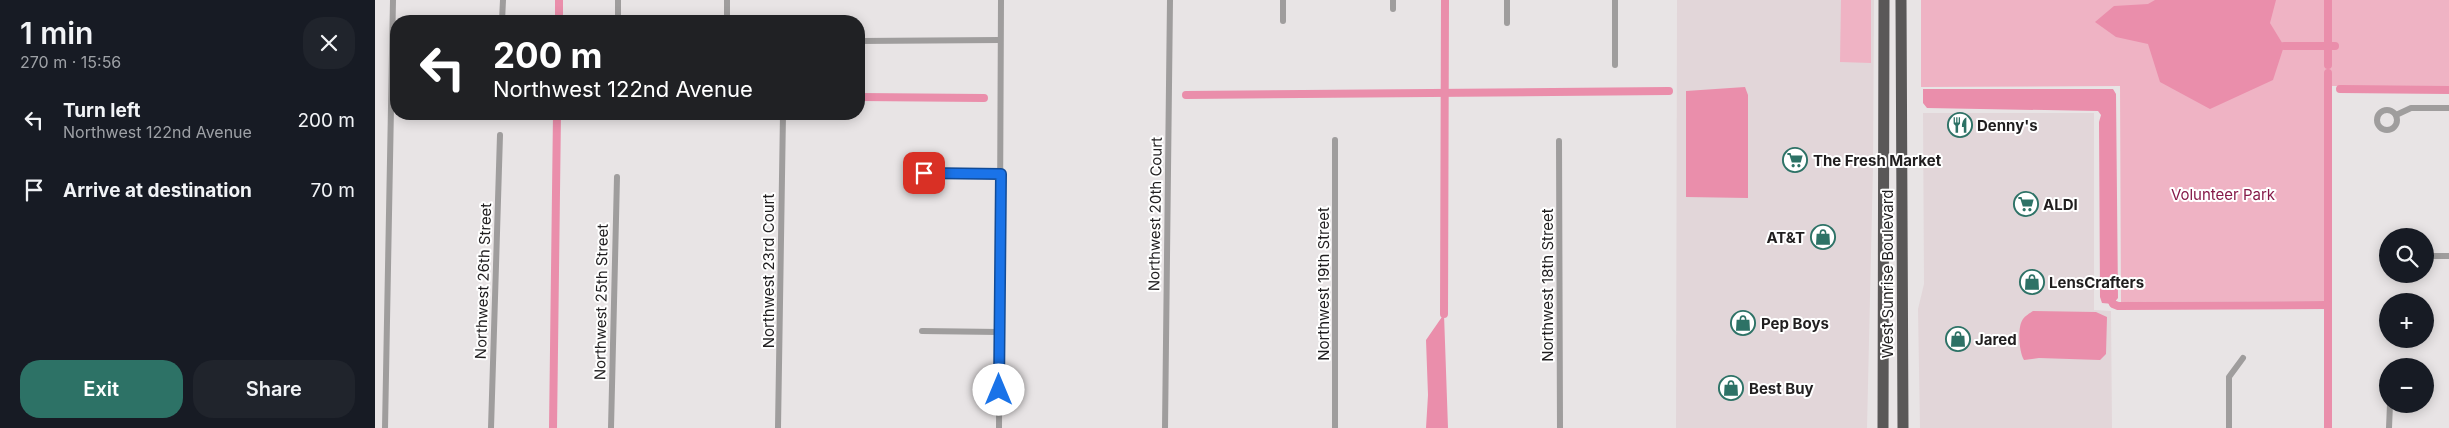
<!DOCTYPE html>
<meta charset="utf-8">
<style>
:root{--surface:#171b24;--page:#20242c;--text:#f1f3f6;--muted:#9ea1a6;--accent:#2d7266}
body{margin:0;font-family:Inter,sans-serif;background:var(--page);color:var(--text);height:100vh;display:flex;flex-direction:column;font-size:19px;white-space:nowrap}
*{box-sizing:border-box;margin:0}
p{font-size:16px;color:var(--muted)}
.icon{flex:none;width:28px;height:28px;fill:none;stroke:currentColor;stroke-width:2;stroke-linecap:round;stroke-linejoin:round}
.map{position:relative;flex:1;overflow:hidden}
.side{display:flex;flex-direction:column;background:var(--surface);width:375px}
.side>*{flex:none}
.top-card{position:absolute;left:15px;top:15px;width:475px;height:105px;border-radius:20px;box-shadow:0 2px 12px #0003;background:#202124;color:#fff;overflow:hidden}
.controls{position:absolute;left:2004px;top:228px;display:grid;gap:10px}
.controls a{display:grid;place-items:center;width:55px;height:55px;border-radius:50%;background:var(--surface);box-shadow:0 2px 12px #0003;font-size:25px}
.pin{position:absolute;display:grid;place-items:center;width:42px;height:42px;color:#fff;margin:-21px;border-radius:10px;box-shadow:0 2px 8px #0006}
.me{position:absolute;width:55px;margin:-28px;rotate:0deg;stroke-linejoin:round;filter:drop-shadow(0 0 4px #0008)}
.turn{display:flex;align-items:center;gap:18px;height:105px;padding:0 20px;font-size:22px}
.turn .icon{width:65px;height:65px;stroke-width:2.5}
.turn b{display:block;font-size:35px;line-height:42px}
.round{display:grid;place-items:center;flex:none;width:52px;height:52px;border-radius:20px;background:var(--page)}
.summary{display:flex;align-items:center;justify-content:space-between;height:85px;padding:0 20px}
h1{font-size:30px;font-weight:600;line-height:38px}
.action{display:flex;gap:10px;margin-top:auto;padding:10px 20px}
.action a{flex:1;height:58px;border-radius:20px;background:var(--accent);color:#fff;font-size:20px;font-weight:600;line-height:58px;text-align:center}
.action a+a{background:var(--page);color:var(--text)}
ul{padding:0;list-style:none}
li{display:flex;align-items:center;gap:15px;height:70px;padding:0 20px}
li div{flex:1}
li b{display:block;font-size:19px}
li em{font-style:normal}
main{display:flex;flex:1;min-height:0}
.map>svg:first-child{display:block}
.built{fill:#e2d6d9}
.green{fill:#efb3c4}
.water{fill:#ea8eab}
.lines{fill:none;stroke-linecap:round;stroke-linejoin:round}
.canal{stroke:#ea8eab;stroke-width:8}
.minor{stroke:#9f9d9d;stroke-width:6}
.trunk{stroke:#5a5858;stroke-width:11}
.route-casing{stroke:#114b97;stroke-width:12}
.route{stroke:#1a73e8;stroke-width:9}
.labels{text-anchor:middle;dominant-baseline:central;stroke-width:4;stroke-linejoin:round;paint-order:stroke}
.poi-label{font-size:15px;font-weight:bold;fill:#201e1f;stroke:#fff;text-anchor:start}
.park-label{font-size:15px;fill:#861a49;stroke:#fff}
.street-label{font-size:15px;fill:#201e1f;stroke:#fff}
</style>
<main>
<section class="side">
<div class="summary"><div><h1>1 min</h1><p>270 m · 15:56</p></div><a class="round"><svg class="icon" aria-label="close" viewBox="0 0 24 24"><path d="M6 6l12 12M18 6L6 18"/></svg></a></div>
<ul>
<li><svg class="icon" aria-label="left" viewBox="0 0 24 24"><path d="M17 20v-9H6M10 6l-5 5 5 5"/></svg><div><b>Turn left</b><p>Northwest 122nd Avenue</p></div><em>200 m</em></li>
<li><svg class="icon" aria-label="arrive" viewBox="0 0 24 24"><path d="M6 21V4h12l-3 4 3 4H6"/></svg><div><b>Arrive at destination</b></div><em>70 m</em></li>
</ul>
<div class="action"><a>Exit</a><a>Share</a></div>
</section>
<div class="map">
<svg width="2074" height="428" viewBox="0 0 2074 428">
<rect width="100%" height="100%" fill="#e8e4e5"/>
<g class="built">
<path d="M1302 0H1499L1498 167 1492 428H1301Z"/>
<path d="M1548 113H1719V310L1736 311 1737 428H1545L1543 309 1549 284Z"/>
</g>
<g class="green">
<path d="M1466 0H1496V63L1465 62Z"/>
<path d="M1546 0H2074V86H1950L1952 301 1746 302 1745 86 1546 87Z"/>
</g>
<g class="water">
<path d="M1780 0H1901L1895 23 1909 46 1898 80 1835 109 1785 82 1773 44 1741 37 1720 22 1739 6 1773 4Z"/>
<path d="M1370 87 1373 95V198L1311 197V91Z"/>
<path d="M1548 89H1738L1741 94 1743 298 1738 304 1727 303 1725 297 1724 122 1726 115 1723 111 1552 108 1548 103Z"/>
<path d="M1658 311 1721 312 1732 317 1731 354 1725 360 1664 358 1649 360C1644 352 1642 327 1648 319 1650 316 1655 313 1658 311Z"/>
<path d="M1069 314 1073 428H1051L1053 395 1051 340Z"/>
</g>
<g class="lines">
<g class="canal">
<path d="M184 21V0"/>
<path d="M1909 46H1960"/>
<path d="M1953 65V0"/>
<path d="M1953 73V428"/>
<path d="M1965 89 2074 90"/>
<path d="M811 95 1294 91"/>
<path d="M484 97 609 98"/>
<path d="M1734 295 1738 304 1743 306 1953 305"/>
<path d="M1069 314 1070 0"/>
<path d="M178 428 182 114"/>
</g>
<g class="minor">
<path d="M1132 0V23"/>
<path d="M1018 9V0"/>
<path d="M127 21 128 0"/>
<path d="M243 21V0"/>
<path d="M352 21V0"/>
<path d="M908 21V0"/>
<path d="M484 41 625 40"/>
<path d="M1240 65V0"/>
<circle cx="2012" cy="120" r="10"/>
<path d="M2021 115 2036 108H2074"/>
<path d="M960 140V428"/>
<path d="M1184 141 1185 428"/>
<path d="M549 173 626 174"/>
<path d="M2050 256H2074"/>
<path d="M547 331 624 332"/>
<path d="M10 428 18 0"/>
<path d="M116 428 125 135"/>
<path d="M236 428 242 177"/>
<path d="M403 428 408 114"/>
<path d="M624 428 626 0"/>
<path d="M790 428 795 0"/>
<path d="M1854 428V377L1868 358"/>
<path d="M2014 428 2015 404"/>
</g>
<g class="trunk">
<path d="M1526 0 1528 428"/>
<path d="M1508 428 1509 0"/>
</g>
</g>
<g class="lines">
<defs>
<path id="route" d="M549 173 626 174 624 390"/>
</defs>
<use href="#route" class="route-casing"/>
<use href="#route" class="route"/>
</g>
<defs>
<symbol id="restaurant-ring" viewBox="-11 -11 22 22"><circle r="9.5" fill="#fff" stroke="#2d7266" stroke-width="1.5"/><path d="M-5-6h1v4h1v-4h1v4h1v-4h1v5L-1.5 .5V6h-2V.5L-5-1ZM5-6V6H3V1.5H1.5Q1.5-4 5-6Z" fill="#2d7266"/></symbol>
<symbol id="supermarket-ring" viewBox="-11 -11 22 22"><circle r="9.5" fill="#fff" stroke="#2d7266" stroke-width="1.5"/><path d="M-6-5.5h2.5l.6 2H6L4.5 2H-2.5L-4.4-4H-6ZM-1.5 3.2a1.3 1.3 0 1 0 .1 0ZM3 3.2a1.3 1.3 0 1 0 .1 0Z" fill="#2d7266"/></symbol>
<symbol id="shop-ring" viewBox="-11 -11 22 22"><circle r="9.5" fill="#fff" stroke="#2d7266" stroke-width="1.5"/><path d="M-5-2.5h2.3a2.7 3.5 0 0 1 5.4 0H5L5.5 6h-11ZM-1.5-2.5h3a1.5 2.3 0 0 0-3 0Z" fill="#2d7266"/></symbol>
</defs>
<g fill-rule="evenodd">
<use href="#restaurant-ring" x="1571" y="111" width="28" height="28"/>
<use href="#supermarket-ring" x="1406" y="146" width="28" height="28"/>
<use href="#supermarket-ring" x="1637" y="190" width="28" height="28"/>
<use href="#shop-ring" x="1434" y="223" width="28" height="28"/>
<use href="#shop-ring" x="1643" y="268" width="28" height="28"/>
<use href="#shop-ring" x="1354" y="309" width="28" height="28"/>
<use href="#shop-ring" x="1569" y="325" width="28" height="28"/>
<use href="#shop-ring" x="1342" y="374" width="28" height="28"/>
</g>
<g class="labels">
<g class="poi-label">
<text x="1602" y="125">Denny's</text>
<text x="1438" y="160">The Fresh Market</text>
<text x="1668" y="204">ALDI</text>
<text x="1430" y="237" text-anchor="end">AT&amp;T</text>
<text x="1674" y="282">LensCrafters</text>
<text x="1386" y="323">Pep Boys</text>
<text x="1600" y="339">Jared</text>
<text x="1374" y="388">Best Buy</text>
</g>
<g class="park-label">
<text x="1848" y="194">Volunteer Park</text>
</g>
<g class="street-label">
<text transform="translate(780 214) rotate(-89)">Northwest 20th Court</text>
<text transform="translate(393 271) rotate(-90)">Northwest 23rd Court</text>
<text transform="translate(1512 274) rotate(-90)">West Sunrise Boulevard</text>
<text transform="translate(108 281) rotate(-88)">Northwest 26th Street</text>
<text transform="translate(948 284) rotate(-90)">Northwest 19th Street</text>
<text transform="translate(1172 285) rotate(-90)">Northwest 18th Street</text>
<text transform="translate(226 302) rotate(-89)">Northwest 25th Street</text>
</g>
</g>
</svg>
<div class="controls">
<a><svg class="icon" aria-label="search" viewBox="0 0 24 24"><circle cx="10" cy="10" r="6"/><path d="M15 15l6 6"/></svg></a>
<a>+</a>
<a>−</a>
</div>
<div class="pin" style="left:549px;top:173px;background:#d93025"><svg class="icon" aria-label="arrive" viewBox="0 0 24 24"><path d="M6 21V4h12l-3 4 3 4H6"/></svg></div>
<svg class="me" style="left:624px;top:390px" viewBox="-20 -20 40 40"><circle r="19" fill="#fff"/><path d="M0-13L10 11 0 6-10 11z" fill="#1a73e8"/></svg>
<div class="top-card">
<div class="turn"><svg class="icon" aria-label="left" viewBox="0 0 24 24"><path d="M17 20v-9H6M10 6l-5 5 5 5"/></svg><div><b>200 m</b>Northwest 122nd Avenue</div></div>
</div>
</div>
</main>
